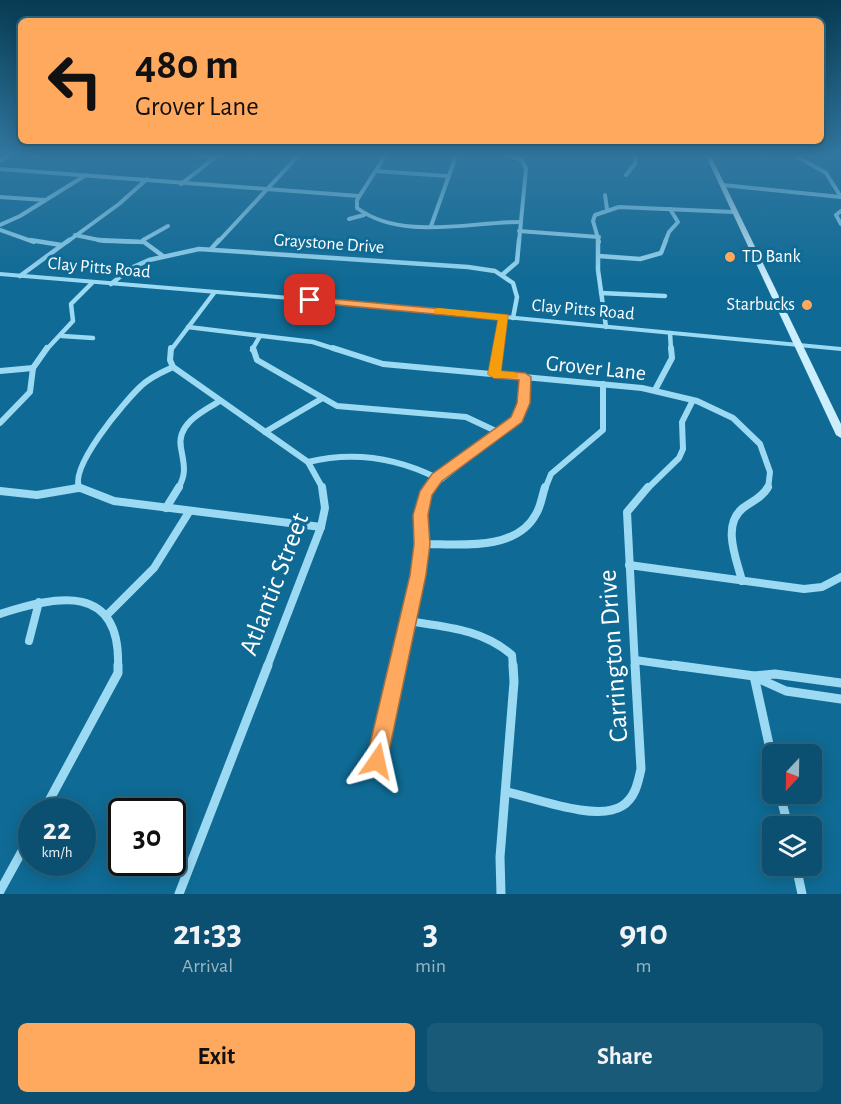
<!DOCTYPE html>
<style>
:root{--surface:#0b5070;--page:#195a78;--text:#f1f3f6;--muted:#9ab5c3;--line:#2b6783;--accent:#ffa95f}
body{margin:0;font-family:"Alegreya Sans",sans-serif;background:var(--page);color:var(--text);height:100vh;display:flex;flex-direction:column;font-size:22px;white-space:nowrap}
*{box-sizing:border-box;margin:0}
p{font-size:20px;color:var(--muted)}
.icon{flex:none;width:33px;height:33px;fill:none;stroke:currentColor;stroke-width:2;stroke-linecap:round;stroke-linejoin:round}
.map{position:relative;height:894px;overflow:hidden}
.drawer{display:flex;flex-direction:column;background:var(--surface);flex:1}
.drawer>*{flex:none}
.banner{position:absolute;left:18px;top:18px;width:806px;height:126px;border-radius:9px;box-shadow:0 3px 15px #0003,0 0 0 2px var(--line);background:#ffa95f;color:#111;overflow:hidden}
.needle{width:39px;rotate:202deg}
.fabs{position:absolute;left:762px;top:744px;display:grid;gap:12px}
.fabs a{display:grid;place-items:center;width:60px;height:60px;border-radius:9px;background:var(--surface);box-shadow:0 3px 15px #0003,0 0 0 2px var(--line);font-size:30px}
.speed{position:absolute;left:18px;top:798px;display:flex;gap:12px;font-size:30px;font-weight:700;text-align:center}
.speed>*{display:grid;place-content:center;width:78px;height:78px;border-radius:50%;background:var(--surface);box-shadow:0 3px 15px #0003,0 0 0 2px var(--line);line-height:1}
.speed small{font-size:15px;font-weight:400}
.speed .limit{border:3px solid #111;border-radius:9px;background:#fff;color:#111}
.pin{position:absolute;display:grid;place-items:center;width:51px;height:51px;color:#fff;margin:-26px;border-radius:12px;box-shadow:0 3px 9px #0006}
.me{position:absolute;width:66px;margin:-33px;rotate:11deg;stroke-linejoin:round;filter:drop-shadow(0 0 4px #0008)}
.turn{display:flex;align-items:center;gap:21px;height:126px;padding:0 18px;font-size:27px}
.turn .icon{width:78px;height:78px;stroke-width:2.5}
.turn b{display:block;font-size:42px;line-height:51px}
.eta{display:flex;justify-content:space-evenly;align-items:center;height:102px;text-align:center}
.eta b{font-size:36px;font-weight:600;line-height:42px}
.button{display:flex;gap:12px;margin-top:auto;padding:12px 18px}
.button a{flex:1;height:69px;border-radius:9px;background:var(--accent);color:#111;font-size:24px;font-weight:600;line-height:69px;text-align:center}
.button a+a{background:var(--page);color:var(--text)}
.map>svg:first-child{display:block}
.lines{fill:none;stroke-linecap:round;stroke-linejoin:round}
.minor-far4{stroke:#9cdaf4;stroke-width:4}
.minor-far3{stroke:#9cdaf4;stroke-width:4.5}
.minor-far2{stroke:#9cdaf4;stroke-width:6}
.minor-far1{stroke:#9cdaf4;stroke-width:8}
.minor{stroke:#9cdaf4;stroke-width:9}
.tertiary{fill:#9cdaf4;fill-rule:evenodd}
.secondary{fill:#cceefd;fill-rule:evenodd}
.route{fill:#ffa95f;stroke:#a66e3e;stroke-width:1.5}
.slow{fill:#f59e0b}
.poi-dot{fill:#ffa95f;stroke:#0f6b95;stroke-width:2}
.labels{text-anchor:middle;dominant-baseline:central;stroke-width:6;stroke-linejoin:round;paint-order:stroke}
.far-street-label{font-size:18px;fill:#fff;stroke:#0f6b95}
.far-poi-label{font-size:18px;fill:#fff;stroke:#0f6b95;text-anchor:start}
.street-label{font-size:22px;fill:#fff;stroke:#0f6b95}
.near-street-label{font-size:27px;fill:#fff;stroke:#0f6b95}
</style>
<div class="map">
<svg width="841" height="894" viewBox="0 0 841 894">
<rect width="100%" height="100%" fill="#0f6b95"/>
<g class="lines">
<g class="minor-far4">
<path d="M201 156 215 157"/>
<path d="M385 156 357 200V208C402 241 468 222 520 222"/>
<path d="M511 156 522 160 526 169 519 242"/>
<path d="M796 156 826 173 841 197"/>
<path d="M0 161 8 156"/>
<path d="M0 169 359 196"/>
<path d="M376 171 447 176"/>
<path d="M626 175 635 164V156"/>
<path d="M181 184 217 156"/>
<path d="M723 185 841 197"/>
<path d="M605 195 607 209"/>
<path d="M0 197 45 200"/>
<path d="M841 211 836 215 841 224"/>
<path d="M349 219 364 215"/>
<path d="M0 225 20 216 86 175"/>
<path d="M431 226 456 156"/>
<path d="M0 230 34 242"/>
<path d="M519 231 599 237"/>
<path d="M75 235 104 241 142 242"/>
<path d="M143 240 168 226"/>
<path d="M67 242 119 204 147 179"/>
<path d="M218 242 298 156"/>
<path d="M599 242 593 221 595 215 619 207 734 212"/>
<path d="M665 242 669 232 678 222 670 209"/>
</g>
<g class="minor-far3">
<path d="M30 240 61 245"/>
<path d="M98 240 144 242 163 256"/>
<path d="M598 240V270L606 327"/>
<path d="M211 249 219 240"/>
<path d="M599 256 640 259 661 253 666 240"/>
<path d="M502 275 517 262 519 240"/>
<path d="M20 276 69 240"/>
<path d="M111 284 131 268 149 260 199 249 468 267 495 271 513 283 517 297 513 318"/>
<path d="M601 293 665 296"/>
<path d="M188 327 313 342 338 350"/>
<path d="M670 333 671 350"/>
<path d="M62 336 93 338"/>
<path d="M46 350 73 321 71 304 92 283"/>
<path d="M171 350 214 293"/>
<path d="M252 350 260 336"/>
<path d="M498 350 504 317"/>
</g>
<g class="minor-far2">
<path d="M171 348 170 360 173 367 308 462 323 489"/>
<path d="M253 348 257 360 337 406 466 417 500 433"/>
<path d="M333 348 383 364 642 388 697 401 733 418 760 444 770 472 768 489"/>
<path d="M0 371 33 368"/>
<path d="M494 374 498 348"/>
<path d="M655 390 672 358 671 348"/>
<path d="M0 423 30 392 33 368 47 348"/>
<path d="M265 432 321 399"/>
<path d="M308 462C353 451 395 457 437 478"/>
<path d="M74 489 78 488"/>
<path d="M80 489C67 469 125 401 141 386 150 377 162 372 173 367"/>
<path d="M178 489C187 473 184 465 181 448 176 424 203 411 220 401"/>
<path d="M429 489 517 419 523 403 525 377"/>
<path d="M545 489 551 474 603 430V384"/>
<path d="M647 489 679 458 683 449 682 422 692 402"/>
</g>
<g class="minor-far1">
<path d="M78 487 114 501 321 527"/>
<path d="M0 491 37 495 78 488"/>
<path d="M166 508 179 487"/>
<path d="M422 544C458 544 516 552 536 514 541 506 542 496 545 487"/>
<path d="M629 565 804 589 822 587 841 577"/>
<path d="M742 581C737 560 721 525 743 508 752 501 762 498 768 487"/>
<path d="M0 614C58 595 121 583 118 667"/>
<path d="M108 614 154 568 189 512"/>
<path d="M408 621C446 627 482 629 512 655L513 667"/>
<path d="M29 641 39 602"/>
<path d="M635 660 684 667"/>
<path d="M267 667 321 527 325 508 322 487"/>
<path d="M398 667 418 575 422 544 421 515 429 487"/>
<path d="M635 667 627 512 648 487"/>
</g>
<g class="minor">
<path d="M673 665 754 676 775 674 841 683"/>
<path d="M754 676 772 758"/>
<path d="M755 677 786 691 841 699"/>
<path d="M377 761 398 665"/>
<path d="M507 792C535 798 597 822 622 806 635 798 638 783 641 769L635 665"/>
<path d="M780 794 788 826"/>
<path d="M43 812 118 673V665"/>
<path d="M796 866 802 894"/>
<path d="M0 891 32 833"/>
<path d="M179 894 268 665"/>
<path d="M501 894 500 857 514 682 513 665"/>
</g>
<path class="tertiary" d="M0 272 421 307 841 347V351L421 311 0 276Z"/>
<path class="secondary" d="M706 156H711L841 424V438L836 435Z"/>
</g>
<linearGradient id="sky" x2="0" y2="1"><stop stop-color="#083b52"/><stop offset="0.55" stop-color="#3177a0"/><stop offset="1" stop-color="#3177a0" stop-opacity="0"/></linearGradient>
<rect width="841" height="282" fill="url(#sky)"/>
<path class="route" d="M310 297 508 315 501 371 525 373 531 377 530 403 522 422 442 481 432 495 428 515 430 544 426 575 387 761 384 768 377 771 370 768 366 761 410 575 414 544 413 515 420 491 432 474 511 417 517 403 519 380 494 378 488 374 498 320 306 302V298Z"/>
<path class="slow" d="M438 308 508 315 501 371 518 373V378H494L488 374 498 320 434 313V309Z"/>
<g class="poi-dot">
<circle cx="730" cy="257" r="6"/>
<circle cx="807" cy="305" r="6"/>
</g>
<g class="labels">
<g class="far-street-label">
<text transform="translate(329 244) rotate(4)">Graystone Drive</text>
<text transform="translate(99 268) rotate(5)">Clay Pitts Road</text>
<text transform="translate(583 310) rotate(5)">Clay Pitts Road</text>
</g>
<g class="far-poi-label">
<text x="742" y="257">TD Bank</text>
<text x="795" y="305" text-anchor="end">Starbucks</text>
</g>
<g class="street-label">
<text transform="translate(596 368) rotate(6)">Grover Lane</text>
</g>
<g class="near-street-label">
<text transform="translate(274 584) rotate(-69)">Atlantic Street</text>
<text transform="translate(613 656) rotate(-94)">Carrington Drive</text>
</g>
</g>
</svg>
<div class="fabs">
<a><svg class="needle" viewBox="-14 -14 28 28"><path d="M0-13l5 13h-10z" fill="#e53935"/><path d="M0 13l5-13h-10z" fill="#9ab5c3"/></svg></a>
<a><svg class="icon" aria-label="layers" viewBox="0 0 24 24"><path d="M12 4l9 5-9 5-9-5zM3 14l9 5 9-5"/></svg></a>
</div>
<div class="speed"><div>22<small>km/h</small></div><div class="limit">30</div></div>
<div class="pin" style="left:310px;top:300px;background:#d93025"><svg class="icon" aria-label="arrive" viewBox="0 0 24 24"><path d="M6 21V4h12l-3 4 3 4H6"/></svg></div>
<svg class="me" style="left:377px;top:761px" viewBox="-20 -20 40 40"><path d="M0-17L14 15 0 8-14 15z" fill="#ffa95f" stroke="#fff" stroke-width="4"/></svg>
<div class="banner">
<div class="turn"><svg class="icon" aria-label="left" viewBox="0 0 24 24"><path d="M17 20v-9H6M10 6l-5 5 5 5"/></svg><div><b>480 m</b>Grover Lane</div></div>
</div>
</div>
<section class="drawer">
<div class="eta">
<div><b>21:33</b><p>Arrival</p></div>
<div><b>3</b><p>min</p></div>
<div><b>910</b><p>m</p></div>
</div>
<div class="button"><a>Exit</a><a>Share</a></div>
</section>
